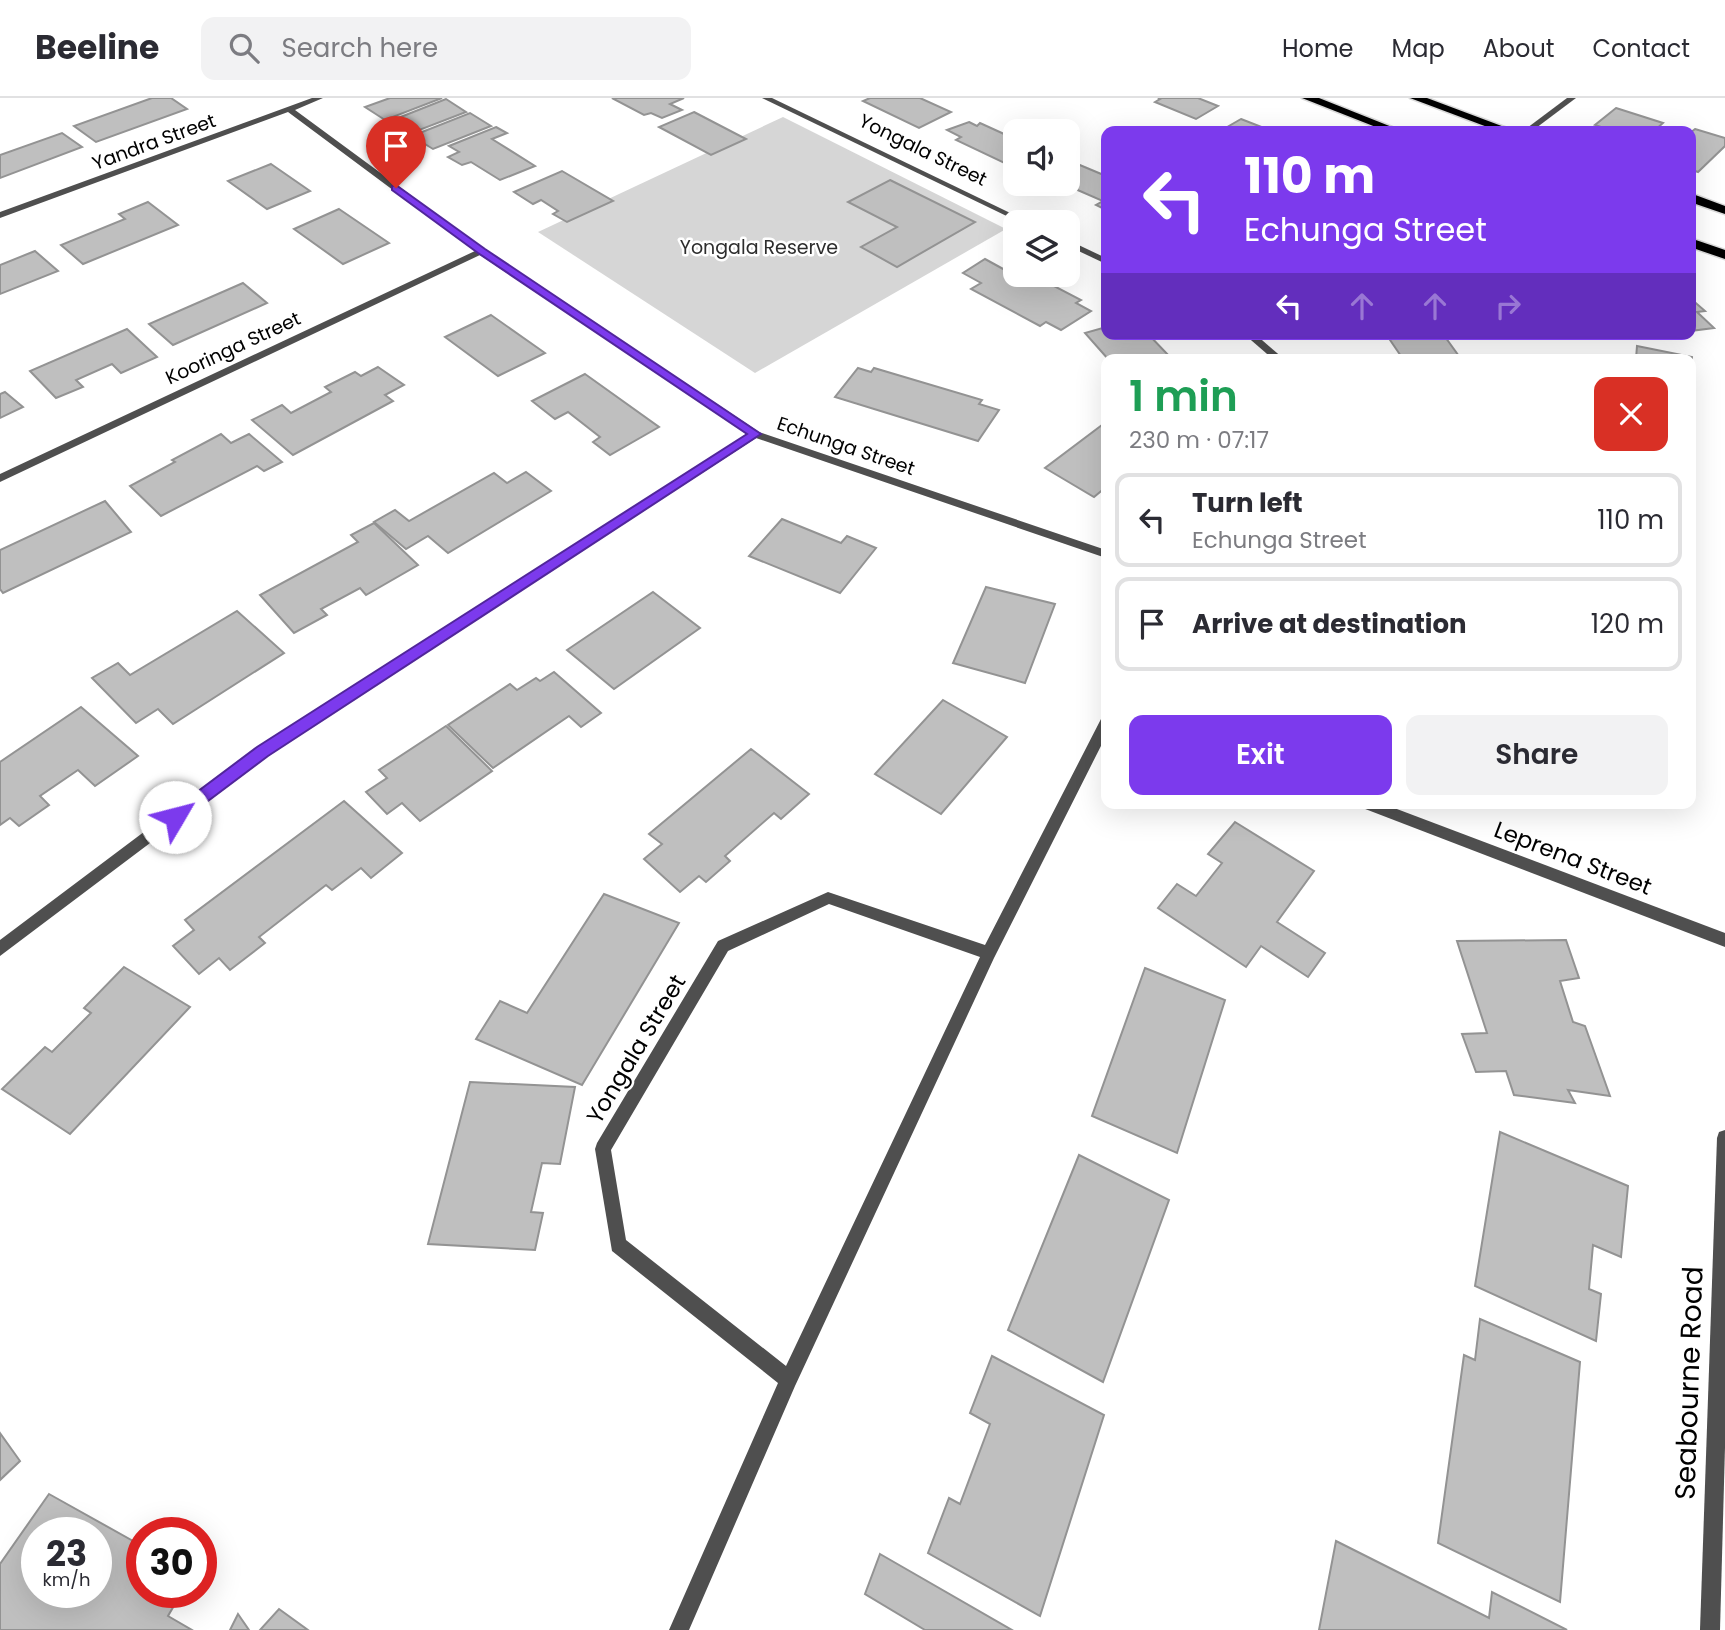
<!DOCTYPE html>
<meta charset="utf-8">
<style>
:root{--surface:#fff;--page:#f2f2f3;--text:#2b2b33;--muted:#7c7c81;--line:#e1e1e2;--accent:#7c3aed}
body{margin:0;font-family:Poppins,sans-serif;background:var(--page);color:var(--text);height:100vh;display:flex;flex-direction:column;font-size:26px;white-space:nowrap}
*{box-sizing:border-box;margin:0}
p{font-size:23px;color:var(--muted)}
.icon{flex:none;width:38px;height:38px;fill:none;stroke:currentColor;stroke-width:2;stroke-linecap:round;stroke-linejoin:round}
.map{position:relative;flex:1;overflow:hidden}
.details{position:absolute;left:1101px;top:256px;width:595px;height:455px;display:flex;flex-direction:column;background:var(--surface);border-radius:14px;box-shadow:0 7px 28px #0002}
.details>*{flex:none}
.hud{position:absolute;left:1101px;top:28px;width:595px;height:214px;border-radius:14px;box-shadow:0 7px 28px #0002;background:#7c3aed;color:#fff;overflow:hidden}
.fabs{position:absolute;left:1003px;top:21px;display:grid;gap:14px}
.fabs a{display:grid;place-items:center;width:77px;height:77px;border-radius:14px;background:var(--surface);box-shadow:0 7px 28px #0002;font-size:35px}
.speed{position:absolute;left:21px;top:1419px;display:flex;gap:14px;font-size:35px;font-weight:700;text-align:center}
.speed>*{display:grid;place-content:center;width:91px;height:91px;border-radius:50%;background:var(--surface);box-shadow:0 7px 28px #0002;line-height:1}
.speed small{font-size:18px;font-weight:400}
.speed .limit{border:10px solid #d22;background:#fff;color:#111}
.pin{position:absolute;display:grid;place-items:center;width:60px;height:60px;color:#fff;margin:-72px -30px;border-radius:50% 50% 50% 0;rotate:-45deg;box-shadow:0 0 7px #0007}
.pin .icon{rotate:45deg}
.me{position:absolute;width:77px;margin:-38px;rotate:53deg;stroke-linejoin:round;filter:drop-shadow(0 0 5px #0008)}
.turn{display:flex;align-items:center;gap:24px;height:147px;padding:0 28px;font-size:32px}
.turn .icon{width:91px;height:91px;stroke-width:2.5}
.turn b{display:block;font-size:49px;line-height:60px}
.lanes{display:flex;align-items:center;height:66px;padding:0 28px;background:#0003;justify-content:center;gap:35px;direction:ltr}
.lanes .off{opacity:.35}
.round{display:grid;place-items:center;flex:none;width:74px;height:74px;border-radius:14px;background:var(--page)}
.head{display:flex;align-items:center;justify-content:space-between;height:119px;padding:0 28px}
h1{font-size:42px;font-weight:600;line-height:52px;color:#1e9e55}
.action{display:flex;gap:14px;margin-top:auto;padding:14px 28px}
.action a{flex:1;height:80px;border-radius:14px;background:var(--accent);color:#fff;font-size:28px;font-weight:600;line-height:80px;text-align:center}
.action a+a{background:var(--page);color:var(--text)}
ul{padding:0;list-style:none}
li{display:flex;align-items:center;gap:21px;height:94px;margin:0 14px 10px;padding:0 14px;border:4px solid var(--line);border-radius:14px}
li div{flex:1}
li b{display:block;font-size:26px}
li em{font-style:normal}
header{display:flex;align-items:center;gap:42px;box-sizing:border-box;height:98px;padding:0 35px;background:var(--surface);border-bottom:2px solid var(--line)}
header strong{font-size:33px}
nav{display:flex;gap:38px;margin-inline-start:auto;font-size:24px}
.search{width:490px;height:63px;background:var(--page);display:flex;align-items:center;gap:18px;box-sizing:border-box;padding:0 24px;border-radius:14px;color:var(--muted);font-size:26px}
.map>svg:first-child{display:block}
.green{fill:#d6d6d6}
.building{fill:#bfbfbf;stroke:#939393;stroke-width:2;fill-rule:evenodd}
.lines{fill:none;stroke-linecap:round;stroke-linejoin:round}
.highway-casing{stroke:#dbdbdb;stroke-width:3}
.street{fill:#4f4f4f;fill-rule:evenodd}
.highway{fill:#000;fill-rule:evenodd}
.route{fill:#7c3aed;stroke:#51269a;stroke-width:2}
.labels{text-anchor:middle;dominant-baseline:central;stroke-width:5;stroke-linejoin:round;paint-order:stroke}
.far-street-label{font-size:19px;fill:#000;stroke:#fff}
.far-park-label{font-size:19px;fill:#2d2d2d;stroke:#fff}
.street-label{font-size:23px;fill:#000;stroke:#fff}
.near-street-label{font-size:28px;fill:#000;stroke:#fff}
</style>
<header>
<strong>Beeline</strong>
<div class="search"><svg class="icon" aria-label="search" viewBox="0 0 24 24"><circle cx="10" cy="10" r="6"/><path d="M15 15l6 6"/></svg>Search here</div>
<nav><a>Home</a><a>Map</a><a>About</a><a>Contact</a></nav>
</header>
<div class="map">
<svg width="1725" height="1532" viewBox="0 0 1725 1532">
<rect width="100%" height="100%" fill="#fff"/>
<path class="green" d="M783 19 1006 131 755 275 538 134Z"/>
<g class="building">
<path d="M152 0H171L187 11 96 44 74 28Z"/>
<path d="M390 0H442L385 22 365 9Z"/>
<path d="M612 0H684L670 6 682 12 662 20 651 15 644 17Z"/>
<path d="M870 0H920L951 14 919 30 863 3Z"/>
<path d="M1158 0H1198L1218 8 1196 21 1155 4 1160 1Z"/>
<path d="M446 1 466 14 409 36 388 24Z"/>
<path d="M1616 10 1663 25 1654 33H1613L1595 27Z"/>
<path d="M694 14 746 41 711 57 659 29Z"/>
<path d="M470 15 491 28 433 51 412 38Z"/>
<path d="M1241 21 1272 33 1222 32Z"/>
<path d="M969 24 977 28 980 25 1015 41V70L956 42 961 39 947 32Z"/>
<path d="M496 29 507 35 492 41 535 68 500 82 471 64 462 67 448 59 459 54 449 48Z"/>
<path d="M1695 31 1725 40V48L1698 74 1690 71V35Z"/>
<path d="M62 35 82 49 0 80V57Z"/>
<path d="M1075 65 1106 78V112L1096 107 1103 103 1073 90 1067 94 1050 86H1068V69Z"/>
<path d="M271 66 310 93 267 111 228 83Z"/>
<path d="M562 73 613 103 567 124 553 116 558 113 541 102 533 106 514 94Z"/>
<path d="M890 82 975 124 897 169 861 149 897 129 848 104Z"/>
<path d="M148 104 178 127 83 166 61 147 125 121 119 116Z"/>
<path d="M339 111 389 145 343 166 294 131Z"/>
<path d="M35 153 58 173 0 196V167Z"/>
<path d="M985 161 1005 172 1014 167 1015 177H1033L1081 202 1076 205 1091 213 1061 232 1046 224 1040 228 971 191 981 185 963 175Z"/>
<path d="M243 185 267 205 173 247 149 226Z"/>
<path d="M1690 200 1705 213 1697 214 1714 230 1690 233Z"/>
<path d="M491 217 545 255 498 278 445 239Z"/>
<path d="M1106 229V236H1148L1172 261H1108L1085 235Z"/>
<path d="M127 231 157 259 121 275 112 266 76 282 83 289 56 300 30 273Z"/>
<path d="M1386 236H1443L1461 261H1403Z"/>
<path d="M1637 248 1692 259 1690 295V261H1636Z"/>
<path d="M378 269 404 287 385 297 393 303 293 357 252 322 282 307 291 315 331 294 325 289 355 274 361 278Z"/>
<path d="M858 270 871 274 874 270 982 302 979 306 999 312 978 343 835 299Z"/>
<path d="M585 276 659 329 610 357 593 344 600 339 568 314 555 321 532 303Z"/>
<path d="M5 294 23 309 0 320V296Z"/>
<path d="M1106 324V389L1094 399 1045 370Z"/>
<path d="M221 336 231 345 249 336 282 364 264 373 257 368 161 418 130 388 175 364 172 362Z"/>
<path d="M526 374 551 393 448 455 428 438 406 451 374 424 395 412 409 423 494 375 507 385Z"/>
<path d="M105 403 131 434 3 495 0 491V452Z"/>
<path d="M782 421 841 445 847 438 876 450 840 495 749 458Z"/>
<path d="M374 425 418 467 366 497 360 490 321 511 327 517 294 535 260 497 358 444 351 437Z"/>
<path d="M986 489 1055 506 1025 585 953 565Z"/>
<path d="M653 494 700 530 614 591 567 552Z"/>
<path d="M237 513 284 555 173 626 158 611 136 625 92 580 118 565 130 577Z"/>
<path d="M554 574 601 615 581 629 569 618 493 670 448 627 510 586 517 592 536 580 540 583Z"/>
<path d="M943 602 1007 639 941 716 875 676Z"/>
<path d="M81 609 138 658 95 688 78 672 40 698 49 707 19 728 10 720 0 727V664Z"/>
<path d="M446 628 492 673 420 723 402 705 387 716 366 694 387 680 379 672Z"/>
<path d="M751 651 809 696 781 721 774 715 725 758 730 763 706 784 699 778 680 794 644 761 662 746 649 736Z"/>
<path d="M344 703 402 755 371 780 361 770 332 792 326 787 259 839 265 845 230 872 219 860 199 876 173 848 194 832 185 822Z"/>
<path d="M1235 724 1314 773 1277 824 1325 855 1308 879 1261 848 1246 869 1158 810 1177 786 1196 798 1222 765 1208 756Z"/>
<path d="M604 796 679 825 582 987 476 941 500 903 527 915Z"/>
<path d="M1566 842 1579 880 1560 883 1573 924 1585 928 1610 998 1568 992 1575 1005 1514 997 1506 973 1476 974 1462 936 1487 935 1457 843Z"/>
<path d="M124 869 190 909 70 1036 2 991 45 949 52 954 91 915 84 910Z"/>
<path d="M1145 870 1225 902 1177 1055 1092 1018Z"/>
<path d="M470 984 575 989 560 1066 542 1065 531 1114 543 1115 535 1152 428 1146Z"/>
<path d="M1500 1034 1628 1088 1621 1159 1593 1147 1589 1191 1601 1196 1596 1243 1475 1188Z"/>
<path d="M1079 1057 1169 1102 1103 1284 1008 1232Z"/>
<path d="M1480 1221 1580 1264 1560 1504 1438 1445 1464 1257 1475 1262Z"/>
<path d="M992 1258 1104 1317 1040 1518 928 1455 949 1400 960 1406 990 1326 970 1315Z"/>
<path d="M0 1335 20 1363 0 1382Z"/>
<path d="M49 1396 142 1448V1494H182L168 1518 192 1532H0V1466ZM37 1435H96V1494H37Z"/>
<path d="M1336 1443 1489 1520 1492 1494 1567 1532H1319Z"/>
<path d="M880 1456 1012 1532H925L865 1496Z"/>
<path d="M279 1511 308 1532H260Z"/>
<path d="M238 1516 249 1532H230Z"/>
</g>
<g class="lines">
<defs>
<g id="highway">
<path d="M1302 0H1319L1402 33H1386Z"/>
<path d="M1410 0H1427L1515 33H1498Z"/>
<path d="M1690 95 1725 108V116L1690 104Z"/>
<path d="M1690 140 1725 152V161L1690 149Z"/>
</g>
</defs>
<use href="#highway" class="highway-casing"/>
<g class="street">
<path d="M312 0H323L295 12 484 151 759 334 1106 452V460L756 340 267 657 0 858V842L257 649 748 336 480 157 0 384V376L475 153 288 14 0 120V114Z"/>
<path d="M762 0H772L1029 124H1019Z"/>
<path d="M1567 0H1576L1532 33H1523Z"/>
<path d="M1068 142 1106 160V166L1068 148Z"/>
<path d="M1244 236H1255L1284 261H1273Z"/>
<path d="M1106 620V638L994 860 795 1288 689 1532H669L778 1285 612 1153 595 1051 597 1045 718 843 828 794 985 847 1101 621ZM829 806 980 859 786 1268 626 1142 611 1052 728 853Z"/>
<path d="M1358 705H1381L1725 835V849L1360 709Z"/>
<path d="M1725 1032V1349L1720 1532H1700L1717 1040 1719 1034Z"/>
</g>
<use href="#highway" class="highway"/>
</g>
<path class="route" d="M396 87 485 151 761 336 268 658 180 724H169L167 719 169 715 257 649 747 336 478 155 392 92V88Z"/>
<g class="labels">
<g class="far-street-label">
<text transform="translate(154 44) rotate(-20)">Yandra Street</text>
<text transform="translate(923 52) rotate(26)">Yongala Street</text>
<text transform="translate(233 250) rotate(-25)">Kooringa Street</text>
<text transform="translate(846 348) rotate(19)">Echunga Street</text>
</g>
<g class="far-park-label">
<text x="759" y="149">Yongala Reserve</text>
</g>
<g class="street-label">
<text transform="translate(1573 760) rotate(21)">Leprena Street</text>
<text transform="translate(636 951) rotate(-59)">Yongala Street</text>
</g>
<g class="near-street-label">
<text transform="translate(1689 1285) rotate(-88)">Seabourne Road</text>
</g>
</g>
</svg>
<div class="fabs">
<a><svg class="icon" aria-label="sound" viewBox="0 0 24 24"><path d="M4 9h4l5-4v14l-5-4H4zM17 9q2 3 0 6"/></svg></a>
<a><svg class="icon" aria-label="layers" viewBox="0 0 24 24"><path d="M12 4l9 5-9 5-9-5zM3 14l9 5 9-5"/></svg></a>
</div>
<div class="speed"><div>23<small>km/h</small></div><div class="limit">30</div></div>
<div class="pin" style="left:396px;top:90px;background:#d93025"><svg class="icon" aria-label="arrive" viewBox="0 0 24 24"><path d="M6 21V4h12l-3 4 3 4H6"/></svg></div>
<svg class="me" style="left:175px;top:719px" viewBox="-20 -20 40 40"><circle r="19" fill="#fff"/><path d="M0-13L10 11 0 6-10 11z" fill="#7c3aed"/></svg>
<div class="hud">
<div class="turn"><svg class="icon" aria-label="left" viewBox="0 0 24 24"><path d="M17 20v-9H6M10 6l-5 5 5 5"/></svg><div><b>110 m</b>Echunga Street</div></div>
<div class="lanes"><svg class="icon" aria-label="left" viewBox="0 0 24 24"><path d="M17 20v-9H6M10 6l-5 5 5 5"/></svg><svg class="icon off" aria-label="ahead" viewBox="0 0 24 24"><path d="M12 20V5M6 11l6-6 6 6"/></svg><svg class="icon off" aria-label="ahead" viewBox="0 0 24 24"><path d="M12 20V5M6 11l6-6 6 6"/></svg><svg class="icon off" aria-label="right" viewBox="0 0 24 24"><path d="M7 20v-9h11M14 6l5 5-5 5"/></svg></div>
</div>
<section class="details">
<div class="head"><div><h1>1 min</h1><p>230 m · 07:17</p></div><a class="round" style="background:#d93025;color:#fff"><svg class="icon" aria-label="close" viewBox="0 0 24 24"><path d="M6 6l12 12M18 6L6 18"/></svg></a></div>
<ul>
<li><svg class="icon" aria-label="left" viewBox="0 0 24 24"><path d="M17 20v-9H6M10 6l-5 5 5 5"/></svg><div><b>Turn left</b><p>Echunga Street</p></div><em>110 m</em></li>
<li><svg class="icon" aria-label="arrive" viewBox="0 0 24 24"><path d="M6 21V4h12l-3 4 3 4H6"/></svg><div><b>Arrive at destination</b></div><em>120 m</em></li>
</ul>
<div class="action"><a>Exit</a><a>Share</a></div>
</section>
</div>
